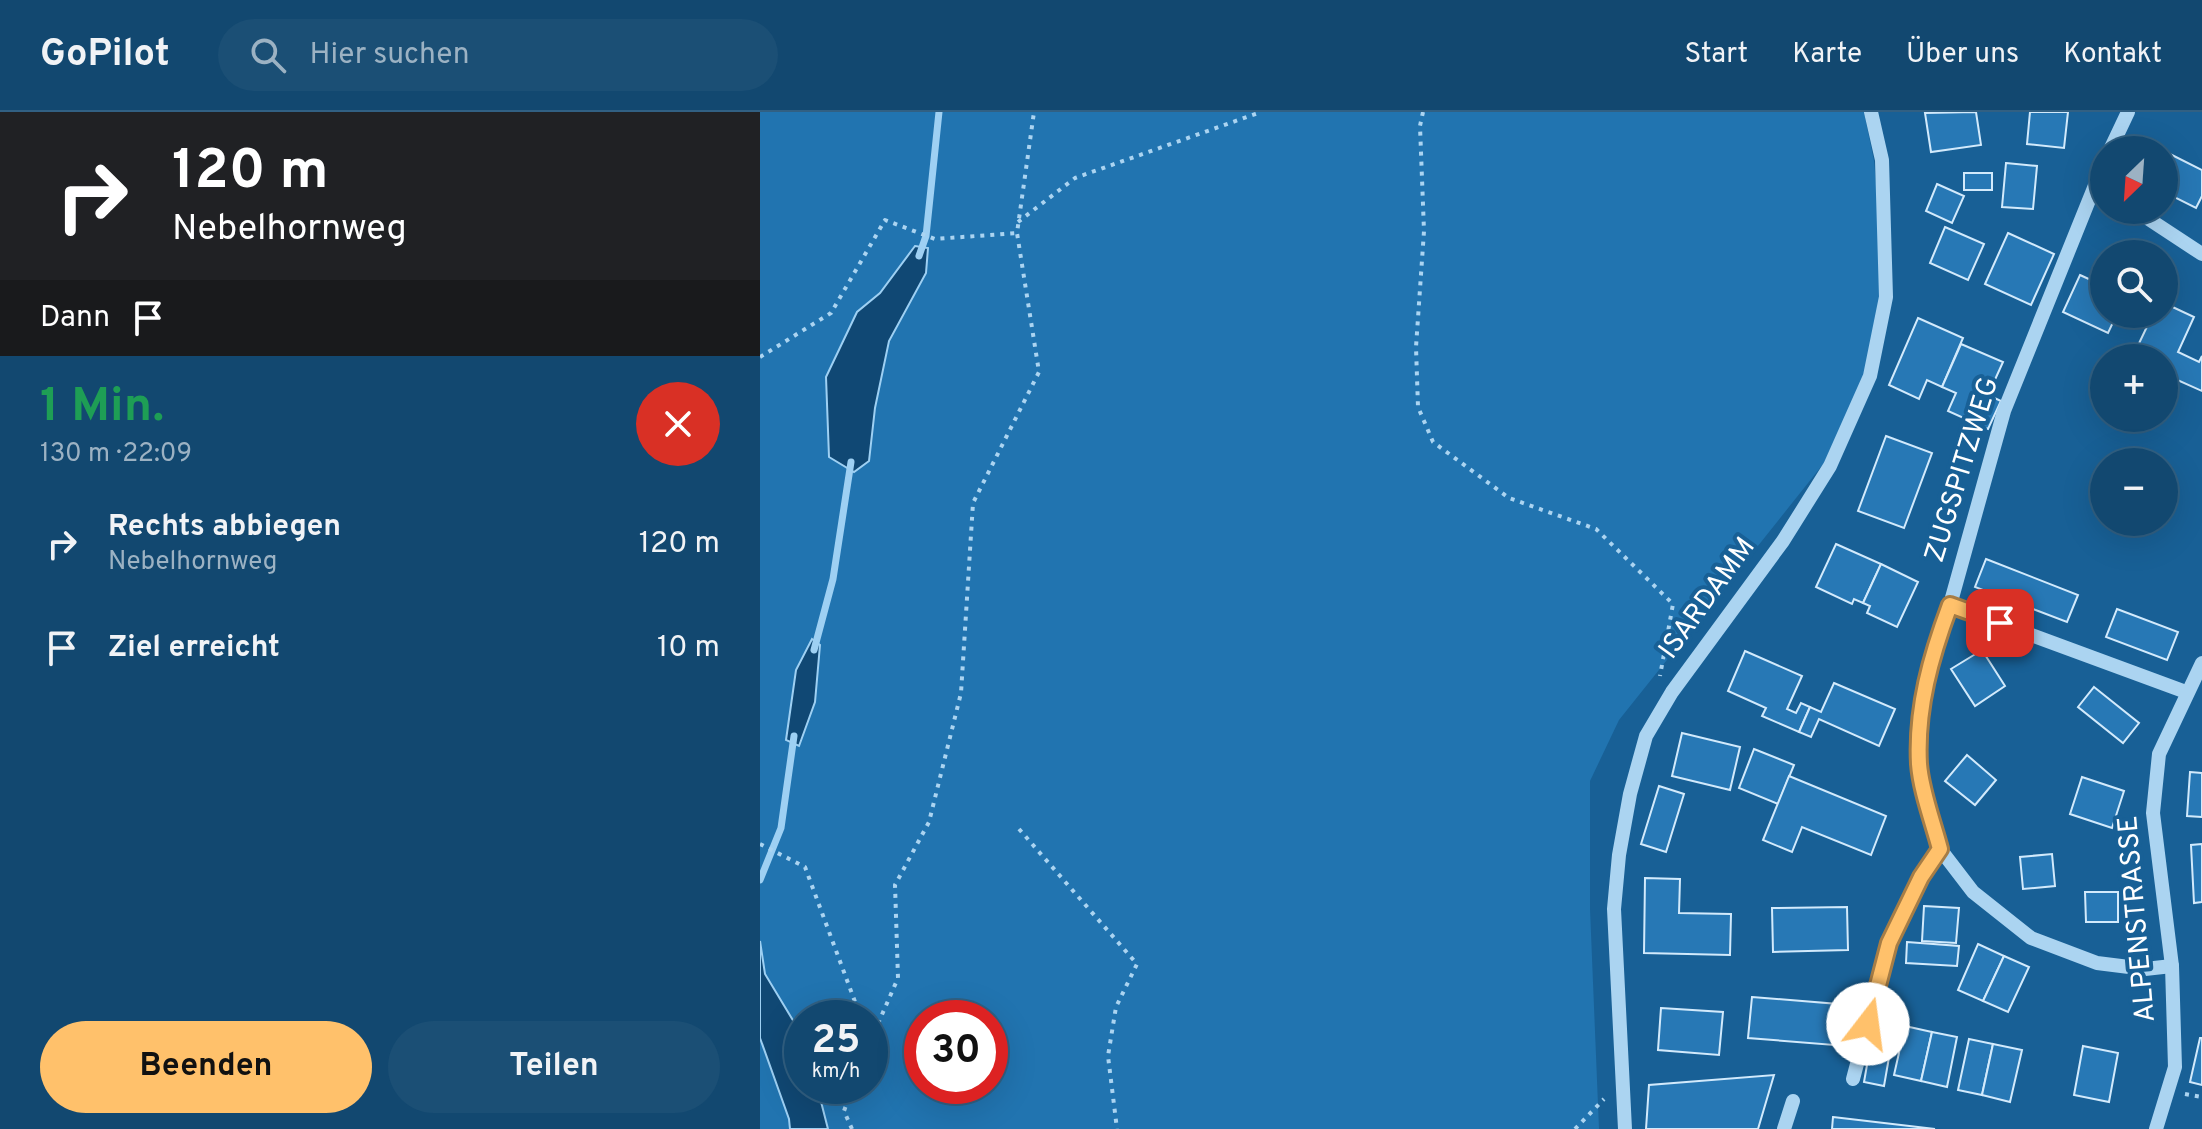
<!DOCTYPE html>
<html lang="de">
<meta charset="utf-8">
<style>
:root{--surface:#124870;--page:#1b4f75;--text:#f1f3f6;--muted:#9cb2c3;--line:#316083;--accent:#ffc16b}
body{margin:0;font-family:Overpass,sans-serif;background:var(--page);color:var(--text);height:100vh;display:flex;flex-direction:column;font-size:30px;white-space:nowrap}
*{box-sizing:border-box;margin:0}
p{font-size:26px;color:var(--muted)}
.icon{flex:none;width:44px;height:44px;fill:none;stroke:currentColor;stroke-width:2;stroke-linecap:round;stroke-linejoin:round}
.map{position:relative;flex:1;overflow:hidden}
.panel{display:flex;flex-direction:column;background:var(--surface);width:760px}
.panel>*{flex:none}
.hud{background:#202124;color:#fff;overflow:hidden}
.needle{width:52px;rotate:205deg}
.buttons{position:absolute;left:1330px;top:24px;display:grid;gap:16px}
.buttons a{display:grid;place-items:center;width:88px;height:88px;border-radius:50%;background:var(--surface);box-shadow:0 8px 32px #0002,0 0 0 2px var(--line);font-size:40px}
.speed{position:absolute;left:24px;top:888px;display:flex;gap:16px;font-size:40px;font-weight:700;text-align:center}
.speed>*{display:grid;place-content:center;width:104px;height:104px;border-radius:50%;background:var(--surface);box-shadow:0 8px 32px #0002,0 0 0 2px var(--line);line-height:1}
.speed small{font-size:20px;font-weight:400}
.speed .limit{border:12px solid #d22;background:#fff;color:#111}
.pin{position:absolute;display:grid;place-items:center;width:68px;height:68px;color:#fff;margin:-34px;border-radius:16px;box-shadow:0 4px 12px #0006}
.me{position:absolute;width:88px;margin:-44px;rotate:15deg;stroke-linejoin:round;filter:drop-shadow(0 0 6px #0008)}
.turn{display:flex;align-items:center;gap:28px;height:168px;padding:0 40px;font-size:36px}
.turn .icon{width:104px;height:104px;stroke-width:2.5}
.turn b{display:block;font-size:56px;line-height:68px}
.then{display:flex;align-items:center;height:76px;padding:0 40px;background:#0003;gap:16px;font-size:30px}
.round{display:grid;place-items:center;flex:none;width:84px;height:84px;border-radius:42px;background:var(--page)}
.headline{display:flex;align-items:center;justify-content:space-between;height:136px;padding:0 40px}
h1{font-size:48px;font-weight:700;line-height:60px;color:#1e9e55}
.primary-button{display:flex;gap:16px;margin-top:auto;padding:16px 40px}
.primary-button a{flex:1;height:92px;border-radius:48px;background:var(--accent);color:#111;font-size:32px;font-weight:700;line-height:92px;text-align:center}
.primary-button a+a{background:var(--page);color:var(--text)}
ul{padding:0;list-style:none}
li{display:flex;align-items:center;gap:24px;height:104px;padding:0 40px}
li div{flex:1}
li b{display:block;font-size:30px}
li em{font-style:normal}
header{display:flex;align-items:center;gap:48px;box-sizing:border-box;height:112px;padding:0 40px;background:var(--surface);border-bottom:2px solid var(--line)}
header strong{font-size:38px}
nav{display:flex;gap:44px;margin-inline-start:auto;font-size:28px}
.search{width:560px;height:72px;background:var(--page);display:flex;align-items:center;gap:20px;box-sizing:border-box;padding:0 28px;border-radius:44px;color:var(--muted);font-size:30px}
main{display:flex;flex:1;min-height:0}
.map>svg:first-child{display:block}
.green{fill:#2174b0;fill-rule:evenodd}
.water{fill:#104874;stroke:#9ed0f3;stroke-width:2}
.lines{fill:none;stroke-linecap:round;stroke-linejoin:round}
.stream{stroke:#9ed0f3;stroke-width:7}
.building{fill:#2778b5;stroke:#d2eafc;stroke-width:2}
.path{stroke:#abd4f1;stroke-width:4;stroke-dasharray:4 6;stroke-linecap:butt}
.minor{stroke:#abd4f1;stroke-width:14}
.route-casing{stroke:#a67d46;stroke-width:20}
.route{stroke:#ffc16b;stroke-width:14}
.labels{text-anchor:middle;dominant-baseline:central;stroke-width:8;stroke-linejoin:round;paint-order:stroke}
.street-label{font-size:28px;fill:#fff;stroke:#186096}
</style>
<header>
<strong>GoPilot</strong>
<div class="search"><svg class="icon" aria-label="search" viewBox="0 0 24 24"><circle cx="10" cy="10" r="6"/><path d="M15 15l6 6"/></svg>Hier suchen</div>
<nav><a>Start</a><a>Karte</a><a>Über uns</a><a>Kontakt</a></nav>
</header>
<main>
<section class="panel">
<div class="hud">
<div class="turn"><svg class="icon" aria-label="right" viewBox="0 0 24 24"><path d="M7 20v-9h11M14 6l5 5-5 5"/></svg><div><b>120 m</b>Nebelhornweg</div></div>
<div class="then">Dann<svg class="icon" aria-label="arrive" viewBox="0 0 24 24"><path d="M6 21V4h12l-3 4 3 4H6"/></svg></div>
</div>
<div class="headline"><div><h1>1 Min.</h1><p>130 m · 22:09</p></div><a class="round" style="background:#d93025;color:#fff"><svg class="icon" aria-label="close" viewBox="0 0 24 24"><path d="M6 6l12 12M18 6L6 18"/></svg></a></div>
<ul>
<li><svg class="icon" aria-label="right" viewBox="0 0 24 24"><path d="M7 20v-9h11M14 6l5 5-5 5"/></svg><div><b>Rechts abbiegen</b><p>Nebelhornweg</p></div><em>120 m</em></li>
<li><svg class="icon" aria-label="arrive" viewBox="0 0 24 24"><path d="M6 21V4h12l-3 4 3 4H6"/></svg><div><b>Ziel erreicht</b></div><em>10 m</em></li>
</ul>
<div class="primary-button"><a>Beenden</a><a>Teilen</a></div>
</section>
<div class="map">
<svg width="1442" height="1017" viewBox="0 0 1442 1017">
<rect width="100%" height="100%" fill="#186096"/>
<path class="green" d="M0 0H1104L1114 49 1120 118 1121 183 1105 261 1064 351 859 608 830 669V797L839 1017H0ZM42 906H110V974H42ZM162 906H230V974H162Z"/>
<g class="water">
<path d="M155 134 168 136 166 161 129 229 115 296 109 349 94 360 69 345 66 265 97 200 120 181Z"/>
<path d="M52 527 60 533 55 590 39 634 26 628 36 558Z"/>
<path d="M0 829 5 862 37 915 42 928V974H57L68 1017H30L29 1007 0 926Z"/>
</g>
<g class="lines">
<g class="stream">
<path d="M159 144 166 124 179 0"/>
<path d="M54 538 73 467 91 350"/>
<path d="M0 768 21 716 34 624"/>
</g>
</g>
<g class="building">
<path d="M1216 0 1221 33 1171 40 1165 1Z"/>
<path d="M1270 0H1308L1304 36 1267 32Z"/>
<path d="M1404 39 1442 58V84L1436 96 1404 80Z"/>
<path d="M1246 51 1277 54 1273 97 1242 95Z"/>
<rect x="1204" y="61" width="28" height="17"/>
<path d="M1177 72 1204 84 1192 111 1166 99Z"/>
<path d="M1185 115 1224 132 1208 168 1170 151Z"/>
<path d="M1248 121 1294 142 1271 193 1225 172Z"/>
<path d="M1320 163 1344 174V202H1357L1348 221 1303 200Z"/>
<path d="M1404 191 1434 205 1418 240 1439 250 1442 244V279L1404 262V246H1372L1393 202H1404Z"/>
<path d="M1158 206 1203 226 1182 275 1167 268 1159 287 1129 273Z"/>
<path d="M1201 232 1243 250 1228 283 1241 289 1228 317 1188 299 1196 281 1182 275Z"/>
<path d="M1126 324 1172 341 1144 416 1098 399Z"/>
<path d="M1076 432 1121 452 1103 491 1094 487 1092 492 1056 475Z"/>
<path d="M1226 447 1318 483 1307 510 1215 475Z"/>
<path d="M1121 452 1158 470 1137 515 1107 501 1110 494 1103 491Z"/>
<path d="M1357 497 1418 520 1407 548 1346 525Z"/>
<path d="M1222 538 1245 574 1215 594 1191 557Z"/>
<path d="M985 539 1042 564 1027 597 1036 601 1041 591 1050 595 1039 620 1002 604 1006 596 968 579Z"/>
<path d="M1074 571 1135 597 1119 634 1059 607 1051 625 1039 620 1050 595 1061 600Z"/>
<path d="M1334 575 1379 611 1363 631 1318 595Z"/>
<path d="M922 621 980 635 970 678 912 664Z"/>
<path d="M994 637 1034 653 1018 692 979 676Z"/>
<path d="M1207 643 1236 668 1215 693 1185 669Z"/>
<path d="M1430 660 1442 661V705L1427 704Z"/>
<path d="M1029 664 1126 704 1111 743 1042 715 1032 740 1003 728Z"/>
<path d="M1322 665 1364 679 1352 716 1310 702Z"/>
<path d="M899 674 924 682 906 740 881 732Z"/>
<path d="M1442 732V790L1434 791 1431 733Z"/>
<path d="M1292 742 1295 774 1263 777 1260 745Z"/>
<path d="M885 766 920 767 919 801 971 802 970 843 884 841Z"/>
<path d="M1325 780H1358V810H1326Z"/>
<path d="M1164 794 1199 796 1196 831 1162 829Z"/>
<path d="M1087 795 1088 838 1013 840 1012 796Z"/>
<path d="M1147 830 1199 834 1197 854 1146 851Z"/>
<path d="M1218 832 1244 844 1223 889 1198 878Z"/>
<path d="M1244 844 1269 855 1248 900 1223 889Z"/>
<path d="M992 885 1078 892 1074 933 988 926Z"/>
<path d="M1118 890 1138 894 1124 974 1104 970Z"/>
<path d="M901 896 963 900 959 943 898 938Z"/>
<path d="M1145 914 1172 920 1161 969 1134 963Z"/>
<path d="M1172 920 1197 925 1187 975 1161 969Z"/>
<path d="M1440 926H1442V973L1430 970Z"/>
<path d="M1209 927 1233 932 1222 983 1198 978Z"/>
<path d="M1233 932 1262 938 1250 990 1222 983Z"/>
<path d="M1323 934 1358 941 1349 990 1314 983Z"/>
<path d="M1014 963 998 1017H886L889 973Z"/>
<path d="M1073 1005 1175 1017H1072Z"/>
</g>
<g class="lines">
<g class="path">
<path d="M663 0 660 14 664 119 656 235 658 295 673 330 749 386 836 417 913 492 900 564"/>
<path d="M258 110 315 66 501 0"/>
<path d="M0 245 71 201 125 108 175 127 257 121"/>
<path d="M259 717 377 852 356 895 348 944 357 1017"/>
<path d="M0 732 45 755 101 906"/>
<path d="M110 930 138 866 135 773 169 710 201 581 213 391 279 260 257 121 274 0"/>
<path d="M1425 982 1442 985"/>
<path d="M92 1017 84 999 93 974"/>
<path d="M815 1017 844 987"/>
</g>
<g class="minor">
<path d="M1350 38 1368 0"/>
<path d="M1344 51 1244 299 1190 493 1171 543 1161 598 1159 654 1180 737 1213 780 1271 826 1337 851 1385 857 1412 854"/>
<path d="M1375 98 1442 142"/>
<path d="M1190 493 1426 580"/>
<path d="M1093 967 1129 831 1161 765 1180 737"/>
<path d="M865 1017 854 797 859 743 870 682 886 624 912 580 1023 429 1070 354 1110 264 1126 185 1122 48 1111 0"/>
<path d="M1024 1017 1033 989"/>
<path d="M1396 1017 1415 955 1412 854 1393 701 1399 642 1442 551"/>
</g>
</g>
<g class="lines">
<defs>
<path id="route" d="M1108 912 1129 831 1161 765 1180 737C1173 710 1161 679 1159 652 1156 596 1171 544 1190 493L1240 511"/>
</defs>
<use href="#route" class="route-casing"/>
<use href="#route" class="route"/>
</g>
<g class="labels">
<g class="street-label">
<text transform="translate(1203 358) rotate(-73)">ZUGSPITZWEG</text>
<text transform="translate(948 487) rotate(-54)">ISARDAMM</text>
<text transform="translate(1378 807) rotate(-95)">ALPENSTRASSE</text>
</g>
</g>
</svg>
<div class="buttons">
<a><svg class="needle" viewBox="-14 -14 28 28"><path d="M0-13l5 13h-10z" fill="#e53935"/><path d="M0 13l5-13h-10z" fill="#9cb2c3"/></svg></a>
<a><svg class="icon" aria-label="search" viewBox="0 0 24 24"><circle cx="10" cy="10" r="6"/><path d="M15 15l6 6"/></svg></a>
<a>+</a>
<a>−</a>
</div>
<div class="speed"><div>25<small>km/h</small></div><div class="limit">30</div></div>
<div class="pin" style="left:1240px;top:511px;background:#d93025"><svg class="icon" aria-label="arrive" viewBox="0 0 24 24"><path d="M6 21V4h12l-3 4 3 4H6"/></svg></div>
<svg class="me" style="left:1108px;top:912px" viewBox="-20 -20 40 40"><circle r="19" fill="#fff"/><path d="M0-13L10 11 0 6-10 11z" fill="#ffc16b"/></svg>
</div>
</main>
